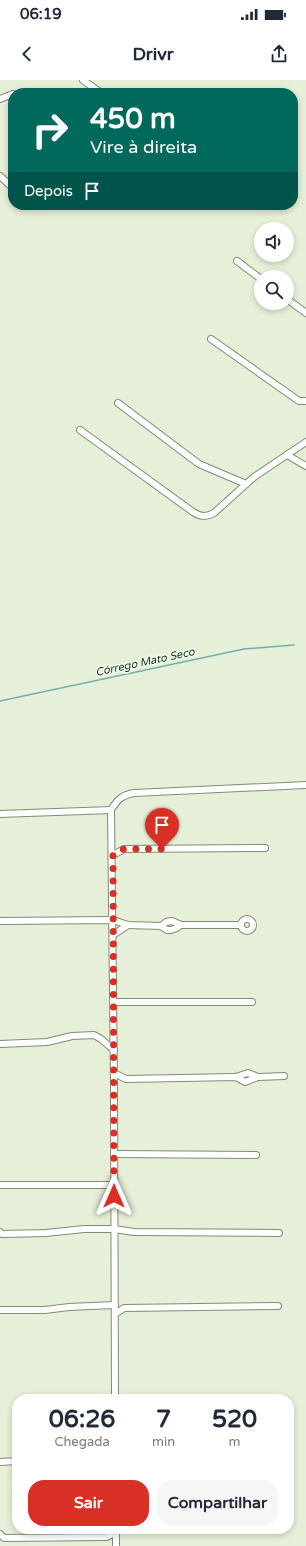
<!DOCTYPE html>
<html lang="pt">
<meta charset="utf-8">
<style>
:root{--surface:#fff;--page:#f6f6f7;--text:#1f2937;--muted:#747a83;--accent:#d93025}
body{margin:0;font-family:"Varela Round",sans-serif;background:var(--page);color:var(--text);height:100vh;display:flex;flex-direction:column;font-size:15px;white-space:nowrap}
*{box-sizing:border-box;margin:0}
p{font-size:13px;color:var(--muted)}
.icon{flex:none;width:22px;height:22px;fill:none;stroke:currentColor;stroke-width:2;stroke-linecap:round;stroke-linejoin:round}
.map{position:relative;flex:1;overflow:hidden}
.side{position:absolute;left:12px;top:1314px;width:282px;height:140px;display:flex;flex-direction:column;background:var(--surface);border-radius:16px;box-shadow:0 2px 6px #0003}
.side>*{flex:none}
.top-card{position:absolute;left:8px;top:8px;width:290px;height:122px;border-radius:16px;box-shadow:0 2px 6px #0003;background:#00695c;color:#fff;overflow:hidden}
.tools{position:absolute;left:254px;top:142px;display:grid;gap:8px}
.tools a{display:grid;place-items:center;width:40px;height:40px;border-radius:50%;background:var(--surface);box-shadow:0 2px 6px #0003;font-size:20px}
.pin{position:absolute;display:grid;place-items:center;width:34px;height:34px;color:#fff;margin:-41px -17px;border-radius:50% 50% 50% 0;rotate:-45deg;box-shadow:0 0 4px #0007}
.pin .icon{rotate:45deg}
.me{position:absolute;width:44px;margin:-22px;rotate:0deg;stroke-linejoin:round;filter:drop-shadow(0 0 3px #0008)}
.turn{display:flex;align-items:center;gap:14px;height:84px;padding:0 16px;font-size:18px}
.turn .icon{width:52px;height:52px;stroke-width:2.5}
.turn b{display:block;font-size:28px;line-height:34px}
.then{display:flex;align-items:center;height:38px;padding:0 16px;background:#0003;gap:8px;font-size:15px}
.eta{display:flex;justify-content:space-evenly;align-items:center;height:68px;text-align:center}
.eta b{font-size:24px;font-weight:700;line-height:28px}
.action{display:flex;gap:8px;margin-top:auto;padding:8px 16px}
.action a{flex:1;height:46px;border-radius:16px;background:var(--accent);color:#fff;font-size:16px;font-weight:700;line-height:46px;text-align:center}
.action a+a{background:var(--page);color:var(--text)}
.status{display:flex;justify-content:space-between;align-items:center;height:28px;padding:0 20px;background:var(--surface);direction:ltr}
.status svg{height:11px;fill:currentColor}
header{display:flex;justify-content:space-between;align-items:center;height:52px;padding:0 16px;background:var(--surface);font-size:18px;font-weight:700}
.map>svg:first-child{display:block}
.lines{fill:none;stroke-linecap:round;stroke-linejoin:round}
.stream{stroke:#70b0ac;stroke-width:1.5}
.minor-casing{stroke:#838b76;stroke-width:8}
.minor{stroke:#fff;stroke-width:6}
.route{stroke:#d93025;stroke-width:7;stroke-dasharray:0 12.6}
.labels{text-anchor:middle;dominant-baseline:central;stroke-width:3;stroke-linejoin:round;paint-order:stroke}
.water-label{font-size:11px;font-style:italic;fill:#113230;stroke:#f4fce5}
</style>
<div class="status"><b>06:19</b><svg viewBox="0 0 49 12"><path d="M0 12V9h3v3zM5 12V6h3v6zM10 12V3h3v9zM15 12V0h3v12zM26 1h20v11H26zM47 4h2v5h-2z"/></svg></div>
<header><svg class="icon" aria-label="back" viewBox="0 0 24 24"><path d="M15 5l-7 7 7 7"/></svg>Drivr<svg class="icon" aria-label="share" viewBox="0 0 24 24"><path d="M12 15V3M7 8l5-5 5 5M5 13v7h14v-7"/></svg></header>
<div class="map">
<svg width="306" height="1466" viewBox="0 0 306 1466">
<rect width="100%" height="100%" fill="#e6efd8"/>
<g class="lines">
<path class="stream" d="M0 621 244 569 294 565"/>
<defs>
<g id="minor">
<path d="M83 0 101 13"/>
<path d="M0 19 13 14"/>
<path d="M0 96 13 108"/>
<path d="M237 181 261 199"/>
<path d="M287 219 306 233"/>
<path d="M211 259 299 321H306"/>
<path d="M118 323 199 384 246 404"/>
<path d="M80 350 193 432C201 437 206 437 214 433L254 397 306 362"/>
<path d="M287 375 306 386"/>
<path d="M0 734 111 730"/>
<path d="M113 775 124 769 265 768"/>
<circle cx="247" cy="845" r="6"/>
<path d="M0 841 113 840 128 845 161 846 167 850H171L177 848 180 845"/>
<path d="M161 846 166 842 172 841 181 845H240"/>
<path d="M113 855 128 845"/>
<path d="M114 922H252"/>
<path d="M0 964 47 962 72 956 94 955 101 959 114 970"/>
<path d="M114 993 126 999 236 997 245 1002 258 997 284 996"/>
<path d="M236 997 248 993 258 997"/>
<path d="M114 1074 256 1075"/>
<path d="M0 1105H114"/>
<path d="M0 1152 2 1154 46 1153 84 1149H114L134 1152 279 1153"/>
<path d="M0 1230H45L69 1227 115 1225"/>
<path d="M115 1234 124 1228 278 1226"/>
<path d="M115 1319 114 1004 111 730C117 720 122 715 134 713L306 705"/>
<path d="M0 1382 17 1381"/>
<path d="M116 1450V1466"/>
<path d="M0 1454 4 1458 107 1457 116 1452"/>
</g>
</defs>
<use href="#minor" class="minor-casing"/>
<use href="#minor" class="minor"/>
</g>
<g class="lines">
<path class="route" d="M114 1116 113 775 124 769H162"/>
</g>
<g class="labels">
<g class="water-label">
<text transform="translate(145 582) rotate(-12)">Córrego Mato Seco</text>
</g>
</g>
</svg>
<div class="tools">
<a><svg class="icon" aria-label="sound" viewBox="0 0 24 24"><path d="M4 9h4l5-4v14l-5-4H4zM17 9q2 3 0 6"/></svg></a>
<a><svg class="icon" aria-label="search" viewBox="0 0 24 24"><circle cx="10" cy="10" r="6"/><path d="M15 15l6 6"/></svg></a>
</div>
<div class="pin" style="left:162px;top:769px;background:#d93025"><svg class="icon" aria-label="arrive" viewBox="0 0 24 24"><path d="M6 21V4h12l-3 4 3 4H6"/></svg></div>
<svg class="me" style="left:114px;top:1116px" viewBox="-20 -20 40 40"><path d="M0-17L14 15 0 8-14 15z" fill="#d93025" stroke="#fff" stroke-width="4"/></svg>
<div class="top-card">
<div class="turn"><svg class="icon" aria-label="right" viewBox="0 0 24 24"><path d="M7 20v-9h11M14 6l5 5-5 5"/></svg><div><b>450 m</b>Vire à direita</div></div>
<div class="then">Depois<svg class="icon" aria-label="arrive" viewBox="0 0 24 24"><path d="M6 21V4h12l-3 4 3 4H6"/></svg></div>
</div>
<section class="side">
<div class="eta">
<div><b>06:26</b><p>Chegada</p></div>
<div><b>7</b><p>min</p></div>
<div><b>520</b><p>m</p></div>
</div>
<div class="action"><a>Sair</a><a>Compartilhar</a></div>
</section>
</div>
